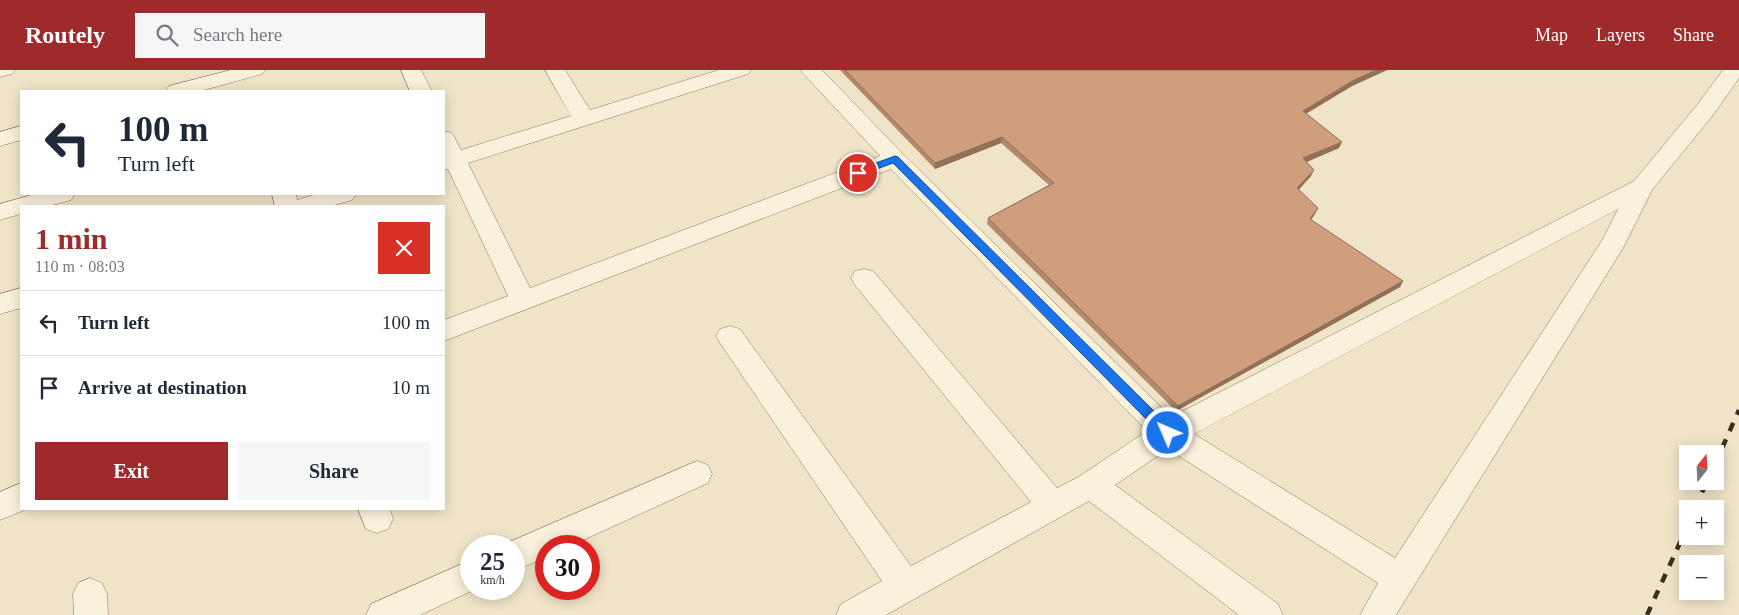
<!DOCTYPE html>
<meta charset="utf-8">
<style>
:root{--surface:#fff;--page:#f6f6f7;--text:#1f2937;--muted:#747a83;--line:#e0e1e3;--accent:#9e2a2b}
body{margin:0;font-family:Georgia,serif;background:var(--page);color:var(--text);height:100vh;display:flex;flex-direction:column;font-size:19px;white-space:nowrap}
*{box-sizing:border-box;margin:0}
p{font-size:16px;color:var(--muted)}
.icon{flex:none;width:28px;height:28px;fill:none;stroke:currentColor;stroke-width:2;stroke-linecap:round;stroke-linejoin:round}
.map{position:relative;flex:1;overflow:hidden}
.sheet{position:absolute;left:20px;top:135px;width:425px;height:305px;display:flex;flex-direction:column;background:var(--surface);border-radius:0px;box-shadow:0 2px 12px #0003}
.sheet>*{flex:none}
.top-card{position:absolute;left:20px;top:20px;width:425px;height:105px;border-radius:0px;box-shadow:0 2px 12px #0003;background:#fff;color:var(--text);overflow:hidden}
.needle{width:32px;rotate:18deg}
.controls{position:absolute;left:1679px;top:375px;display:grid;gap:10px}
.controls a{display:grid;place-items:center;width:45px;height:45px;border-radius:0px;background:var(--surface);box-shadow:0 2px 12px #0003;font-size:25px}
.speed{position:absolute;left:460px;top:465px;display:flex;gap:10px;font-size:25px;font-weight:700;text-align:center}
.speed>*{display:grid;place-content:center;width:65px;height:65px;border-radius:50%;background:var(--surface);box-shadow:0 2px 12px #0003;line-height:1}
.speed small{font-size:12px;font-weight:400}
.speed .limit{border:8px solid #d22;background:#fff;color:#111}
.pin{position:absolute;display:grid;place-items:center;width:42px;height:42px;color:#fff;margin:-21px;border:2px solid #fff;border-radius:50%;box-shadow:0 1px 5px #0007}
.me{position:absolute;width:55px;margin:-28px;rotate:315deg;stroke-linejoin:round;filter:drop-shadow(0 0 4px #0008)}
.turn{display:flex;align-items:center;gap:18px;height:105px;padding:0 15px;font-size:22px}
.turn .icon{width:65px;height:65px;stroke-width:2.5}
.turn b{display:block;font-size:35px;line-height:42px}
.round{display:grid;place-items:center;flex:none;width:52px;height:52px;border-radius:0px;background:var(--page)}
.overview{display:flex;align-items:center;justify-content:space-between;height:85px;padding:0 15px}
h1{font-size:30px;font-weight:800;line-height:38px;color:var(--accent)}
.button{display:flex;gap:10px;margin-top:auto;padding:10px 15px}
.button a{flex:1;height:58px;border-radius:0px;background:var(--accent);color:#fff;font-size:20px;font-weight:800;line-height:58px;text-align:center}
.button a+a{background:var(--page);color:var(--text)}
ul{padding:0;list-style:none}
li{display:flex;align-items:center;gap:15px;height:65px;padding:0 15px;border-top:1px solid var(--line)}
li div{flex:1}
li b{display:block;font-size:19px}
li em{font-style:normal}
header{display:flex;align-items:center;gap:30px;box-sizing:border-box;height:70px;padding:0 25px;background:var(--accent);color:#fff}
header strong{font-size:24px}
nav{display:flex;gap:28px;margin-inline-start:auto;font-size:18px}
.search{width:350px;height:45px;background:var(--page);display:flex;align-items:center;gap:12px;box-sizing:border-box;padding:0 18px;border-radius:0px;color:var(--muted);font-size:19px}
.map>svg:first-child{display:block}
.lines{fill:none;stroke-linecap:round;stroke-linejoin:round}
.street-casing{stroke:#8d765c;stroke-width:1}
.street{fill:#faf1dc;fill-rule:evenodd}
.rail{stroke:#3d2e20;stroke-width:4.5;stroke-dasharray:9 9;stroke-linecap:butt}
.wall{fill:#b2896c}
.shaded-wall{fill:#916f58}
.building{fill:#cf9f7d;stroke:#916f58}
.route{fill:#1a73e8;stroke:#114b97}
</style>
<header>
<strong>Routely</strong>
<div class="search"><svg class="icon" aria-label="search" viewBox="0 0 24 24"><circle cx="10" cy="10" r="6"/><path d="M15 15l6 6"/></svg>Search here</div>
<nav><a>Map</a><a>Layers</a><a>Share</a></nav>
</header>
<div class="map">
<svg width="1739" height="545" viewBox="0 0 1739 545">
<rect width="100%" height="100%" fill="#f0e4c8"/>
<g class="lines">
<defs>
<g id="street">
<path d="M0 0H15L12 4 0 7Z"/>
<path d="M231 0H265L262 4 200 21H166L169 16Z"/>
<path d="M401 0H421L432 21H410Z"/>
<path d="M545 0H565L590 40 719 0H751L748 4 468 93 530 218 880 86 800 0H822L903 84 1171 347 1634 111 1697 35 1723 0H1739V8L1713 45 1652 120 1623 178 1396 545H1360L1378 513 1168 379 1115 415 1278 534 1283 545H1239L1089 431 886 545H836L841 534 882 511 720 273 716 266 720 259 730 256 740 259 911 496 1031 432 855 215 851 208 855 201 864 199 873 201 1057 418 1080 406 1147 361 891 99 444 271V250L508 226 448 99 444 100V61L452 63 461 80 571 46ZM1618 139 1603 169 1395 488 1194 364Z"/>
<path d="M21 56V70L0 76V62Z"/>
<path d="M35 124H75L71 130 49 136H21V144L0 150V134Z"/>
<path d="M272 124H296L297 130 317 124H356L352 130 331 136H275Z"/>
<path d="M21 218V238L0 244V224Z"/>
<path d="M697 391 708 395 712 404 708 413 570 476H546V487L514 501V476L502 475Z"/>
<path d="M21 413V439H27L0 450V422Z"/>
<path d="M358 439H390L393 449 388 459 377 463 366 459Z"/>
<path d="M471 490V519H476L420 545H366L371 534Z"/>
<path d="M90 508 102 513 107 524 108 545H74L73 524 78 513Z"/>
</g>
</defs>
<use href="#street" class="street-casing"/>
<use href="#street" class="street"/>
<g class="rail">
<path d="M1715 394 1739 340"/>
<path d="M1695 439 1707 411"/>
<path d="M1647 545 1688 455"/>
</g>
</g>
<path class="wall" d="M840 0H1387L1352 16 1306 44 1339 78 1307 92 1311 106 1299 119 1315 144 1311 150 1403 211 1400 217 1176 341 987 154 988 148 1049 115 1001 73 935 99Z"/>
<g class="shaded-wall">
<path d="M1377 0H1387L1352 16 1300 47 1303 41 1354 10Z"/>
<path d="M1002 67 1001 73 935 99V93Z"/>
<path d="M1342 72 1339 78 1301 94 1303 88Z"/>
<path d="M1314 100 1311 106 1295 124 1297 118Z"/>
<path d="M1318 138 1315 144 1307 155 1310 149Z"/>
<path d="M1403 211 1400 217 1176 341 1178 336Z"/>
</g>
<path class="building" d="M845 0H1377L1354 10 1303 41 1342 72 1303 88 1314 100 1297 118 1318 138 1310 149 1403 211 1178 336 988 148 1054 113 1002 67 935 93Z"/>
<path class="route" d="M895 86 898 87 1172 359 1174 363 1172 366H1163L893 93 858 106 853 103 854 101Z"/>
</svg>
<div class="controls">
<a><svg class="needle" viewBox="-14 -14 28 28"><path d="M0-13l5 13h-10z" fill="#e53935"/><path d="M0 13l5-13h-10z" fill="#747a83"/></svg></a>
<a>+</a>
<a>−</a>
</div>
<div class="speed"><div>25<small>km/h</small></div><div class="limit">30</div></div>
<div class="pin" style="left:858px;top:103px;background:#d93025"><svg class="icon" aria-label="arrive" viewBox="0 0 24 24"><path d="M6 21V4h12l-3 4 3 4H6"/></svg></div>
<svg class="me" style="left:1168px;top:363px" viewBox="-20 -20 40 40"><circle r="17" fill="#1a73e8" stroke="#fff" stroke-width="3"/><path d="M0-11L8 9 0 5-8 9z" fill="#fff"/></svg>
<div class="top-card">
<div class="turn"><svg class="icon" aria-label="left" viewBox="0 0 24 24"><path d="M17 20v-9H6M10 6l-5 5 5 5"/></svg><div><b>100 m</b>Turn left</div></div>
</div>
<section class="sheet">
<div class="overview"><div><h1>1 min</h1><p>110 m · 08:03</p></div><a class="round" style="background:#d93025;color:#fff"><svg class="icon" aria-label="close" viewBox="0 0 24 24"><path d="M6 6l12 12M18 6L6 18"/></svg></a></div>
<ul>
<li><svg class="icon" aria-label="left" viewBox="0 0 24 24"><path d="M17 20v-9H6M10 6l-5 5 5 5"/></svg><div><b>Turn left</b></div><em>100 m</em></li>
<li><svg class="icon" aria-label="arrive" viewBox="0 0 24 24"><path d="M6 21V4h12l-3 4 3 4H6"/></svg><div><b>Arrive at destination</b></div><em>10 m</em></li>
</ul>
<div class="button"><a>Exit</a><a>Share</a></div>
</section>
</div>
